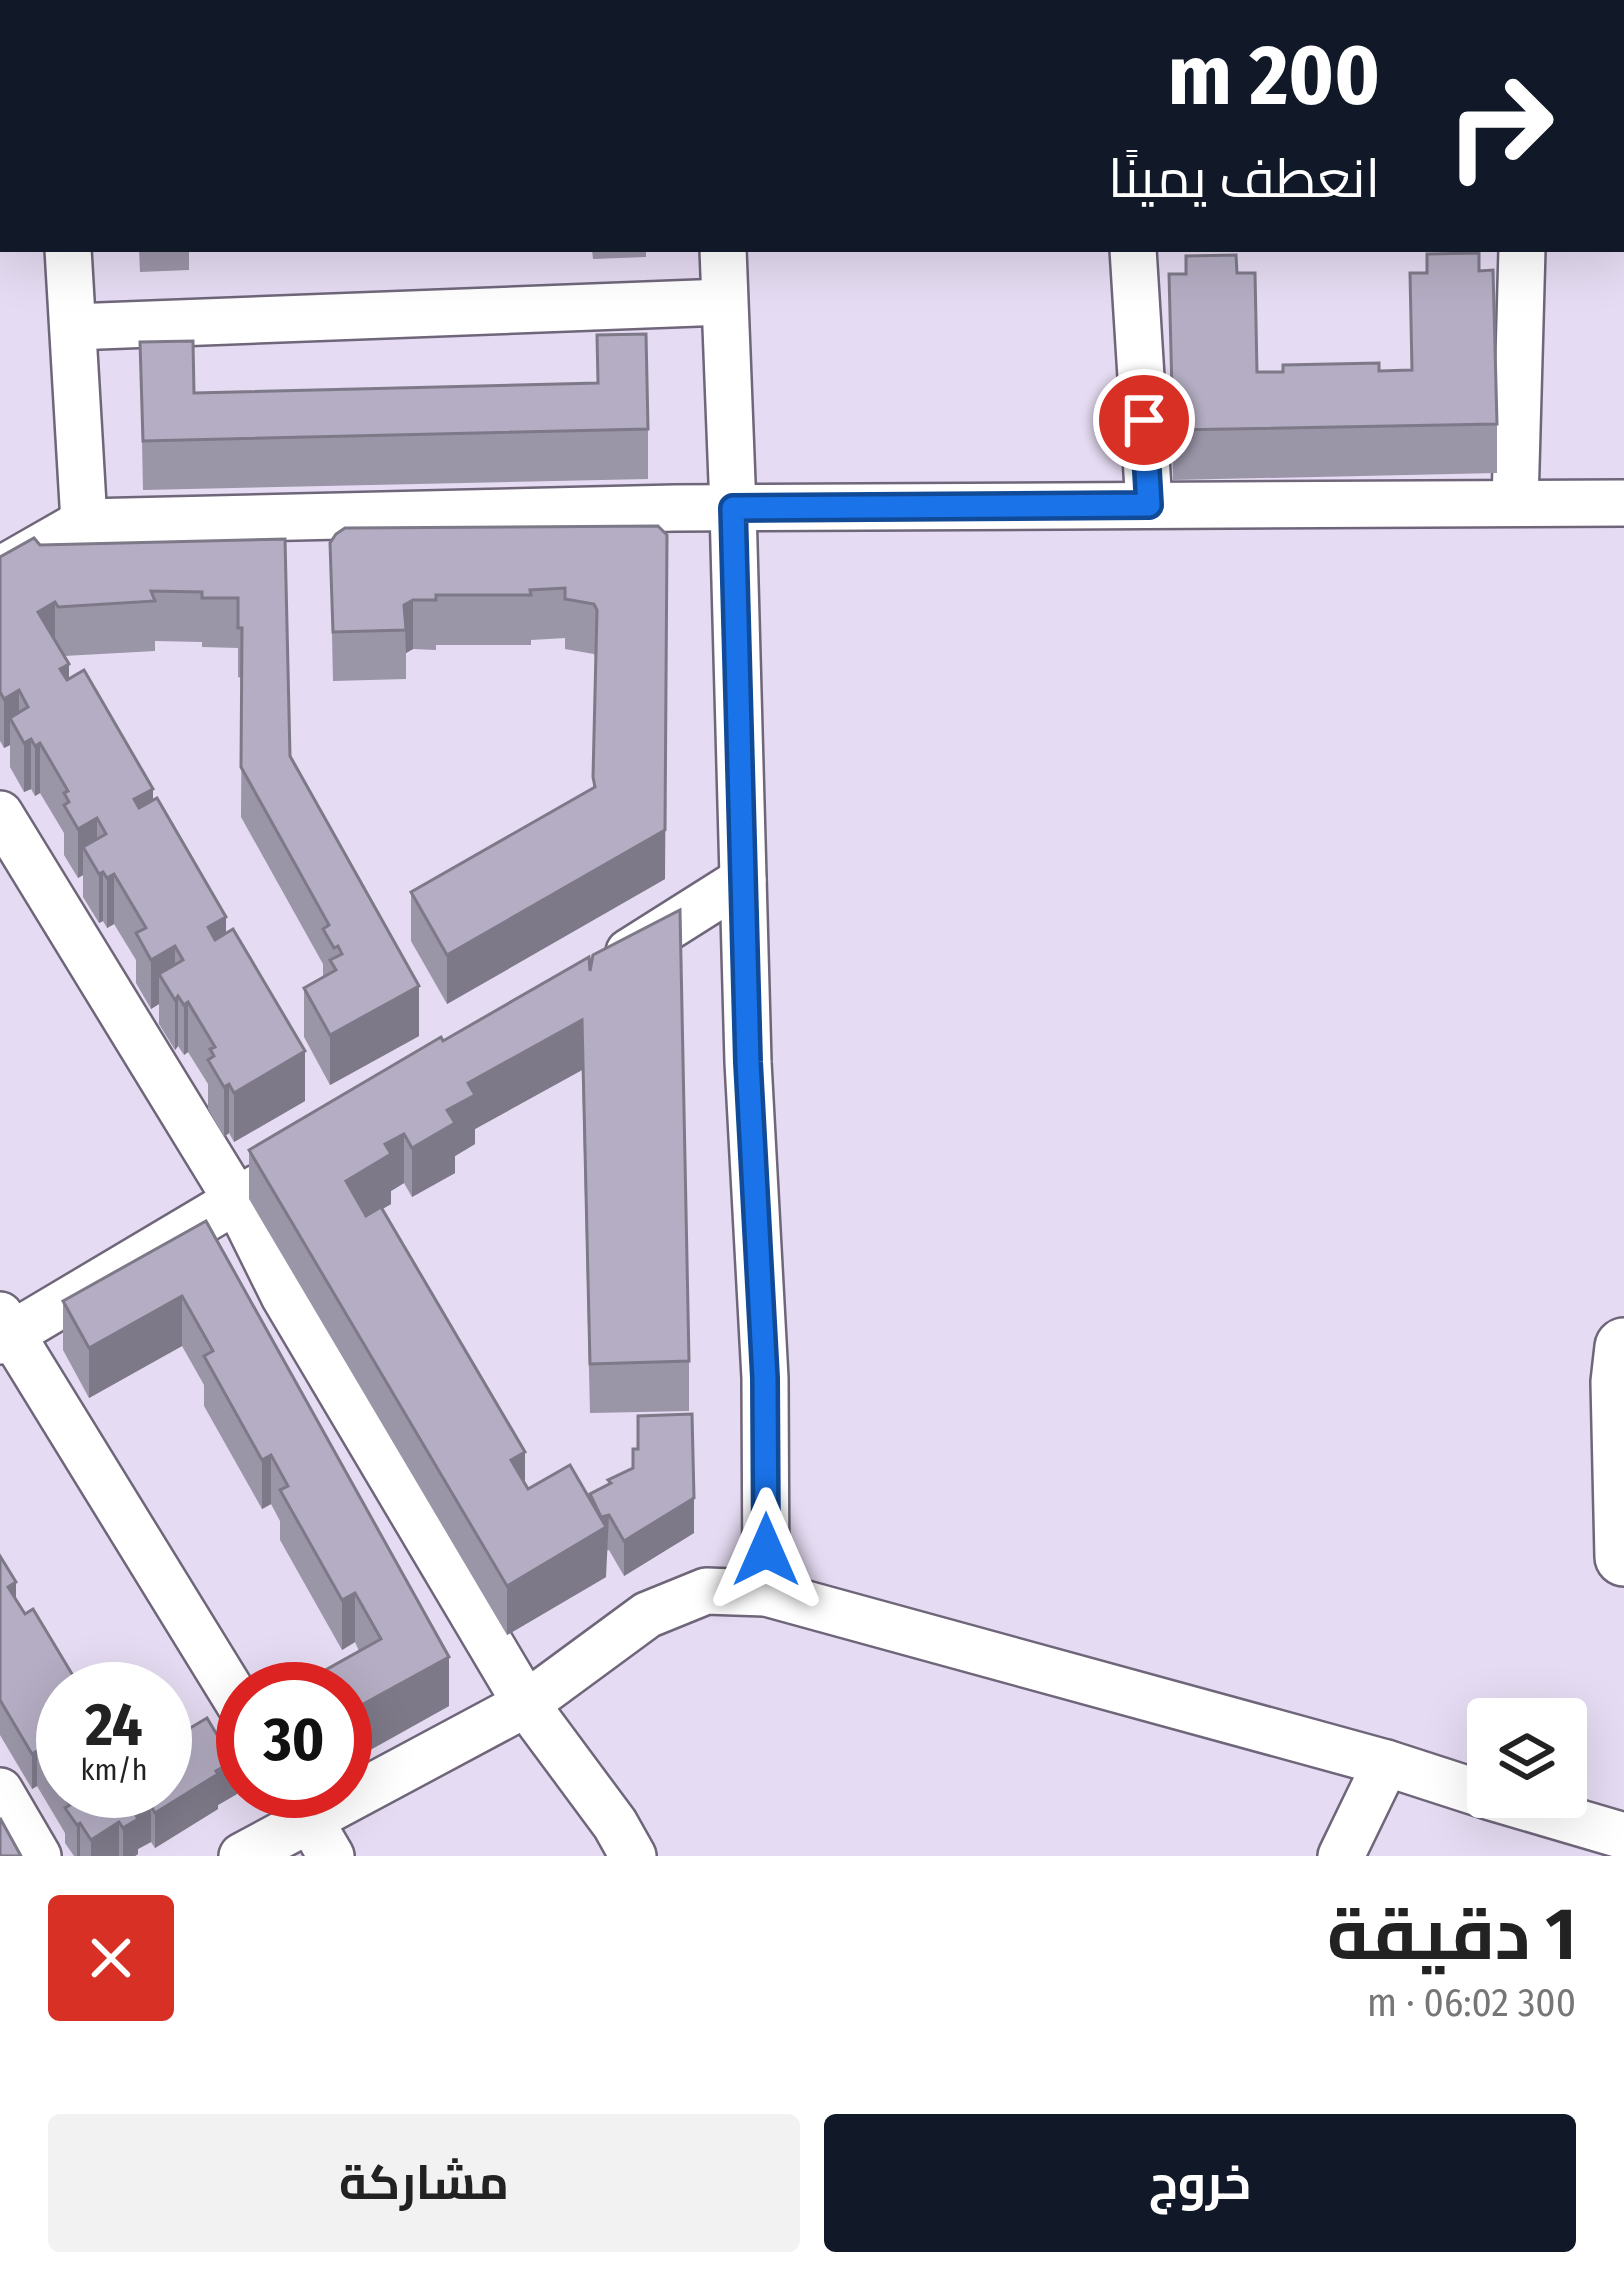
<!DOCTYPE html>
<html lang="ar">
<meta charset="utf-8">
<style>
:root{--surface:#fff;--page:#f2f2f2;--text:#222;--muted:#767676;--accent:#111827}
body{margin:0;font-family:"Fira Sans Condensed",Cairo,sans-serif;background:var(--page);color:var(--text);direction:rtl;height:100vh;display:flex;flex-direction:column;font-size:45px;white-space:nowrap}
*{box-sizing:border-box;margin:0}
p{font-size:39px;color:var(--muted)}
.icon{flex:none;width:66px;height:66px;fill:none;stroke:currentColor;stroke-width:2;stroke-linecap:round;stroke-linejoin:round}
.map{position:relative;height:1856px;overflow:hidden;direction:ltr}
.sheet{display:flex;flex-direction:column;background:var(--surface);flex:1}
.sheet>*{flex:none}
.guide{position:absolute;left:0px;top:0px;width:1626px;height:252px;box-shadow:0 12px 48px #0002;direction:rtl;background:#111827;color:#fff;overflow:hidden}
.buttons{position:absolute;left:1467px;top:1698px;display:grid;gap:24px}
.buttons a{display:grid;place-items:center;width:120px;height:120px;border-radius:12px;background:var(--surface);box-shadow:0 12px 48px #0002;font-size:60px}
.speed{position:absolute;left:36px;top:1662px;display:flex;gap:24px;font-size:60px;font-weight:700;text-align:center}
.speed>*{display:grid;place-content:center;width:156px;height:156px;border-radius:50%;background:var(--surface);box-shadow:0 12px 48px #0002;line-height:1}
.speed small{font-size:30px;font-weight:400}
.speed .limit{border:18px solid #d22;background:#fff;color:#111}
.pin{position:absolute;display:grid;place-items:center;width:102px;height:102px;color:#fff;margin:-51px;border:6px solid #fff;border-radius:50%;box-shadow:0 3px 12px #0007}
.me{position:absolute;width:132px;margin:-66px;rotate:0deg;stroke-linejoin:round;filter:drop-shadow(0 0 9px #0008)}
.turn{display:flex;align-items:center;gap:42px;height:252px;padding:0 48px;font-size:54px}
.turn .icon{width:156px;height:156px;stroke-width:2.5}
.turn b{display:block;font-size:84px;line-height:102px}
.round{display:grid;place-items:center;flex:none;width:126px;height:126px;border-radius:12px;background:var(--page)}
.headline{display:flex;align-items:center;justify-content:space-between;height:204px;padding:0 48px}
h1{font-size:72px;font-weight:700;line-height:90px}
.action{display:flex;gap:24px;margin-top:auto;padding:24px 48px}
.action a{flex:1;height:138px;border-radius:12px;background:var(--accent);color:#fff;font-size:48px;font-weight:700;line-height:138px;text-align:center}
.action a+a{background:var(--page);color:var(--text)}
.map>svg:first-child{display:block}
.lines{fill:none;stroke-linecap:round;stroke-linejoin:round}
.minor-casing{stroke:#6f667a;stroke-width:50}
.major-casing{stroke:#6f667a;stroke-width:62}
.minor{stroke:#fff;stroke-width:45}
.major{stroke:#fff;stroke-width:57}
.wall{fill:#9b95a8}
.shaded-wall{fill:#7e7988}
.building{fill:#b4adc3;stroke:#7e7988;stroke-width:3}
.route-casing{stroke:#114b97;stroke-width:30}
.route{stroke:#1a73e8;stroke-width:21}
</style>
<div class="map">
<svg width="1624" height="1856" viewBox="0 0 1624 1856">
<rect width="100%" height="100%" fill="#e5dbf2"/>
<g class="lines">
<defs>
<g id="minor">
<path d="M717 0V3"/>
<path d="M1123 0V3"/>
<path d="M61 3V0"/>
<path d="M1529 3 1530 0"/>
<path d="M0 124 3 123"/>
<path d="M68 249 84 522"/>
<path d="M723 249 733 508 748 1062 765 1378 766 1593"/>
<path d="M1133 249 1149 505"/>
<path d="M73 327 724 302"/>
<path d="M1515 503 1522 249"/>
<path d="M0 570 84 522 675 508 1624 503"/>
<path d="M0 814 237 1201 284 1296 526 1704 615 1824 633 1856"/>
<path d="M629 952 743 880"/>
<path d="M0 1315 243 1710"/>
<path d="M0 1341 259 1187"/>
<path d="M0 1791 38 1856"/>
<path d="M293 1791 331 1856"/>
<path d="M1491 1797 1624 1836"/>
<path d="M242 1856 526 1704 647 1615 706 1591 766 1593 1386 1763 1488 1796"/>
<path d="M1341 1856 1386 1763"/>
</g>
<path id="major" d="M1624 1347 1620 1382 1624 1557"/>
</defs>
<use href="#minor" class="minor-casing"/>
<use href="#major" class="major-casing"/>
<use href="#minor" class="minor"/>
<use href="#major" class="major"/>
</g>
<g class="wall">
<path d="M139 249H189V270L140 272Z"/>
<path d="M592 249H646V257L593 259Z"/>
<path d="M1479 271 1497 424V473L1173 480 1169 274 1237 273 1257 372 1411 370 1410 273Z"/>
<path d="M597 335 648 429V479L143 490 140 342 194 393 597 383Z"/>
<path d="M658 526 665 879 447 1004 411 941V892L593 788 595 657 594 654 565 649V638L531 640V645H436V650L413 649 406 653V679L333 681 330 543Z"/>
<path d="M285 539 290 756 419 1036 330 1085 304 1037V988L323 977V964L241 817 242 678 238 677V648L202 647V642L155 641V651L64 656 69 679 153 800 226 933 305 1101 234 1142 229 1133 224 1137 208 1109V1084L188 1052 184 1055 178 1046 175 1050 159 1024V1004L151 1009 136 983V960L114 924 107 928 103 921 99 923 83 897V875L78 878 64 855V833L40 793 35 796 31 789 24 792 10 767V745L4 748 0 741V557L40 545Z"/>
<path d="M590 971 689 1361V1411L590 1413 582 1070 475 1129V1144L455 1156V1173L412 1197 404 1183 391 1191V1204L382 1209 528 1489 590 1500V1494L608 1485V1480L694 1533 624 1576 609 1550 606 1551V1577L507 1635 249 1199V1150L443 1041Z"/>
<path d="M206 1221 449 1706 345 1764V1689L322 1681V1672L359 1651 355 1642 342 1650 280 1540V1521L271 1504 262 1509 204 1406V1385L182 1346 89 1398 63 1350V1301Z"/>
<path d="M0 1556 16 1599 63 1791H165L175 1737 237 1794 218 1805V1809L155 1848 151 1842 138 1849V1854L135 1856H74L65 1843V1833L37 1786 32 1789 0 1735Z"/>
</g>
<g class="shaded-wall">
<path d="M667 584 665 879 447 1004V955L665 830Z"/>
<path d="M413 600V649L406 653 404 605Z"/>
<path d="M55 602V652L38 612Z"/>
<path d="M69 664V713L60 669Z"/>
<path d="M19 690V732L10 718V745L4 748V699Z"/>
<path d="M31 739V789L24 792V743Z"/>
<path d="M40 743V793L35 796V746Z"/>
<path d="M153 789V838L134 799Z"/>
<path d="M97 818V867L83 847V875L78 878V829Z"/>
<path d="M103 872V921L99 923V874Z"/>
<path d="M114 874V924L107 928V878Z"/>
<path d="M226 917V966L208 927Z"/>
<path d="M175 946V995L159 974V1004L151 1009V960Z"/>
<path d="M419 986V1036L330 1085V1035Z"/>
<path d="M178 996V1046L175 1050V1000Z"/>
<path d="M188 1002V1052L184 1055V1005Z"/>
<path d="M582 1020V1070L475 1129V1144L455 1156V1173L412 1197V1148L447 1110 468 1083Z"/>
<path d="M305 1051V1101L234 1142V1093Z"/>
<path d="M229 1084V1133L224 1137V1087Z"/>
<path d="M404 1134V1183L391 1191V1204L346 1231V1181L385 1144Z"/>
<path d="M182 1296V1346L89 1398V1348Z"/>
<path d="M525 1452V1502L511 1460Z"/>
<path d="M271 1455V1504L262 1509V1460Z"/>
<path d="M694 1498V1533L624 1576V1541Z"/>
<path d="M609 1515 606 1577 507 1635V1586L601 1517Z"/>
<path d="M16 1582V1617L8 1587Z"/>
<path d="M355 1593V1642L342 1650V1600Z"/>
<path d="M449 1657V1706L345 1764V1714Z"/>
<path d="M37 1751V1786L32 1789V1754Z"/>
<path d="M237 1759V1794L218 1805V1809L155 1848V1813Z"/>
<path d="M151 1806V1842L138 1849V1854L135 1856H123V1828L136 1815Z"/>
<path d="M119 1822V1856H91V1840Z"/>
<path d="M80 1823V1856H77V1825Z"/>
</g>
<g class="building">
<path d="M1479 253V271L1493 270 1497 424 1173 430 1169 274H1186V256L1236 255 1237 273H1255L1257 372H1283V365L1379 363V371L1412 370 1410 273H1427V254Z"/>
<path d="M646 334 648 429 143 441 140 342 193 341 194 393 598 383 597 335Z"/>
<path d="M658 526 667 535 665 830 447 955 411 892 595 787 593 777 597 610 594 604 565 599V588L530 590 531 595H436V600H413L404 605 406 630 333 632 330 543 336 534 345 528Z"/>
<path d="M34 538 40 545 285 539 290 756 419 986 330 1035 304 988 336 970 330 960 342 954 338 946 334 948 323 929 329 925 241 767 242 628H238V598H202V592L151 591 155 601 58 607 55 602 38 612 69 664 60 669 67 680 84 670 153 789 134 799 139 808 157 798 226 917 208 927 215 940 233 929 305 1051 234 1093 229 1084 224 1087 208 1060 214 1056 210 1049 215 1047 188 1002 184 1005 178 996 175 1000 159 974 183 960 175 946 151 960 136 933 146 928 114 874 107 878 103 872 99 874 83 847 106 834 97 818 78 829 64 805 69 802 64 793 68 791 40 743 35 746 31 739 24 743 10 718 28 707 19 690 4 699 0 692V557Z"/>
<path d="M680 910 689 1361 590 1364 582 1020 468 1083 475 1095 447 1110 455 1123 412 1148 404 1134 385 1144 391 1154 346 1181 366 1216 381 1207 525 1452 511 1460 528 1489 570 1465 606 1527 507 1586 249 1150 441 1037 443 1041 589 957 590 971 593 955Z"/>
<path d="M206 1221 449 1657 345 1714V1689H307L325 1679 322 1672 381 1639 355 1593 342 1600 280 1490 288 1486 271 1455 262 1460 204 1356 213 1351 182 1296 89 1348 63 1301Z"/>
<path d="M692 1414 694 1498 624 1541 609 1515 601 1517 590 1494 611 1483 608 1480 633 1468V1449H638V1416Z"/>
<path d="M0 1556 16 1582 8 1587 25 1614 33 1609 81 1689H63V1791H165V1735L171 1731 175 1737 207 1718 219 1738 223 1736 237 1759 216 1771 218 1774 155 1813 151 1806 136 1815 138 1819 123 1828 119 1822 91 1840 80 1823 77 1825 65 1808 70 1805 37 1751 32 1754 0 1700Z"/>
<path d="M0 1818 21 1856H0Z"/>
</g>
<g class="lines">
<defs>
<path id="route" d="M766 1550 765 1378 748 1062 733 508 1149 505 1144 420"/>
</defs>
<use href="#route" class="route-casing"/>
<use href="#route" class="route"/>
</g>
</svg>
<div class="buttons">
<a><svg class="icon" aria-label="layers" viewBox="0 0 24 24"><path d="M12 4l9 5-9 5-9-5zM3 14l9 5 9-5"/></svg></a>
</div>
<div class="speed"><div>24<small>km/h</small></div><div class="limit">30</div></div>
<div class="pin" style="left:1144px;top:420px;background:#d93025"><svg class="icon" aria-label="arrive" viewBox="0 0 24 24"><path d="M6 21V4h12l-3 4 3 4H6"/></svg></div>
<svg class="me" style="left:766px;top:1550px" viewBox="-20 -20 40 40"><path d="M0-17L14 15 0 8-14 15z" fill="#1a73e8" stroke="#fff" stroke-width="4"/></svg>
<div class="guide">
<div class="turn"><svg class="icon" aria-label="right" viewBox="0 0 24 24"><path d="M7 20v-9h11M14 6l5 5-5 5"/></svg><div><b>200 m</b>انعطف يمينًا</div></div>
</div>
</div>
<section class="sheet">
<div class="headline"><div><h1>1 دقيقة</h1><p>300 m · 06:02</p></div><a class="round" style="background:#d93025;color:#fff"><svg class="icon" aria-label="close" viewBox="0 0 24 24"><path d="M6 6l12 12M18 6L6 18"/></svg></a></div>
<div class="action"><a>خروج</a><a>مشاركة</a></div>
</section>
